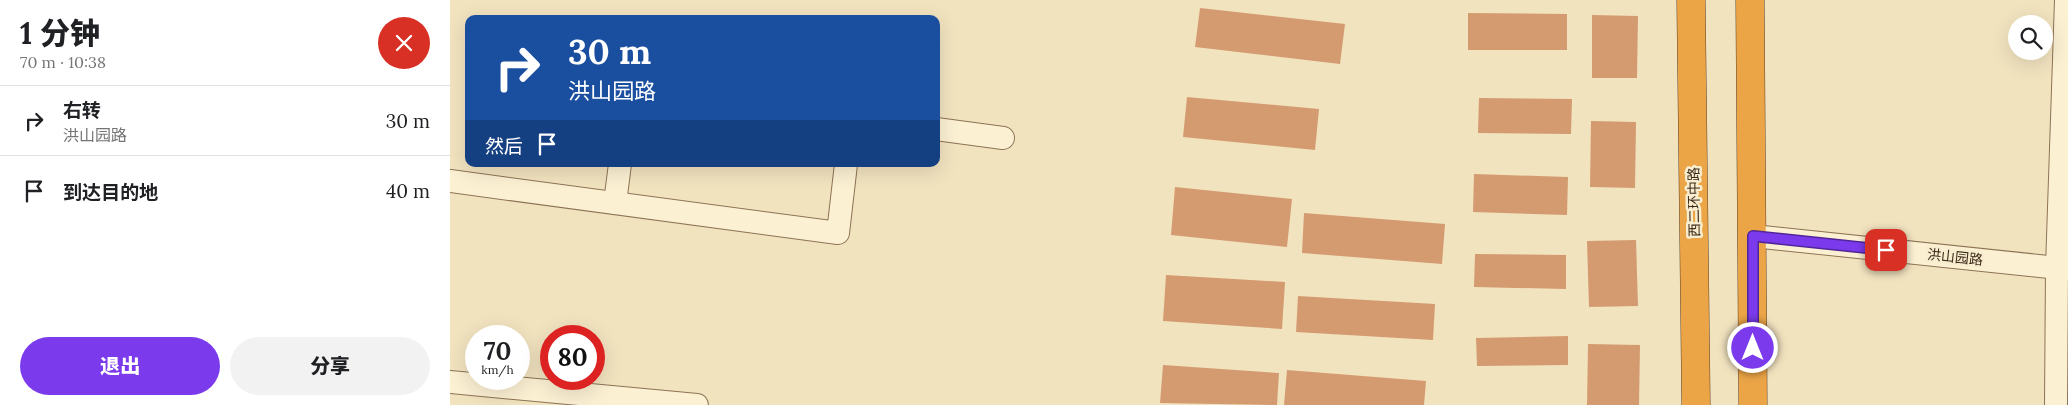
<!DOCTYPE html>
<html lang="zh">
<meta charset="utf-8">
<style>
:root{--surface:#fff;--page:#f2f2f2;--text:#202124;--muted:#757577;--line:#e0e0e0;--accent:#7c3aed}
body{margin:0;font-family:Lora,"Noto Sans SC",serif;background:var(--page);color:var(--text);height:100vh;display:flex;flex-direction:column;font-size:19px;white-space:nowrap}
*{box-sizing:border-box;margin:0}
p{font-size:16px;color:var(--muted)}
.icon{flex:none;width:28px;height:28px;fill:none;stroke:currentColor;stroke-width:2;stroke-linecap:round;stroke-linejoin:round}
.map{position:relative;flex:1;overflow:hidden}
.sheet{display:flex;flex-direction:column;background:var(--surface);width:450px}
.sheet>*{flex:none}
.guide{position:absolute;left:15px;top:15px;width:475px;height:152px;border-radius:10px;box-shadow:0 5px 20px #0002;background:#1a4fa0;color:#fff;overflow:hidden}
.buttons{position:absolute;left:1558px;top:15px;display:grid;gap:10px}
.buttons a{display:grid;place-items:center;width:45px;height:45px;border-radius:50%;background:var(--surface);box-shadow:0 5px 20px #0002;font-size:25px}
.speed{position:absolute;left:15px;top:325px;display:flex;gap:10px;font-size:25px;font-weight:700;text-align:center}
.speed>*{display:grid;place-content:center;width:65px;height:65px;border-radius:50%;background:var(--surface);box-shadow:0 5px 20px #0002;line-height:1}
.speed small{font-size:12px;font-weight:400}
.speed .limit{border:8px solid #d22;background:#fff;color:#111}
.pin{position:absolute;display:grid;place-items:center;width:42px;height:42px;color:#fff;margin:-21px;border-radius:10px;box-shadow:0 2px 8px #0006}
.me{position:absolute;width:55px;margin:-28px;rotate:0deg;stroke-linejoin:round;filter:drop-shadow(0 0 4px #0008)}
.turn{display:flex;align-items:center;gap:18px;height:105px;padding:0 20px;font-size:22px}
.turn .icon{width:65px;height:65px;stroke-width:2.5}
.turn b{display:block;font-size:35px;line-height:42px}
.then{display:flex;align-items:center;height:48px;padding:0 20px;background:#0003;gap:10px;font-size:19px}
.round{display:grid;place-items:center;flex:none;width:52px;height:52px;border-radius:26px;background:var(--page)}
.head{display:flex;align-items:center;justify-content:space-between;height:85px;padding:0 20px}
h1{font-size:30px;font-weight:800;line-height:38px}
.action{display:flex;gap:10px;margin-top:auto;padding:10px 20px}
.action a{flex:1;height:58px;border-radius:30px;background:var(--accent);color:#fff;font-size:20px;font-weight:800;line-height:58px;text-align:center}
.action a+a{background:var(--page);color:var(--text)}
ul{padding:0;list-style:none}
li{display:flex;align-items:center;gap:15px;height:70px;padding:0 20px;border-top:1px solid var(--line)}
li div{flex:1}
li b{display:block;font-size:19px}
li em{font-style:normal}
main{display:flex;flex:1;min-height:0}
.map>svg:first-child{display:block}
.building{fill:#d49b71}
.lines{fill:none;stroke-linecap:round;stroke-linejoin:round}
.minor-casing{stroke:#8d7355;stroke-width:24}
.highway-casing{stroke:#5a412a;stroke-width:29}
.minor{stroke:#fcf0d3;stroke-width:22}
.highway{stroke:#eba446;stroke-width:28}
.route-casing{stroke:#51269a;stroke-width:12}
.route{stroke:#7c3aed;stroke-width:9}
.labels{text-anchor:middle;dominant-baseline:central;stroke-width:5;stroke-linejoin:round;paint-order:stroke}
.street-label{font-size:14px;fill:#3b2b1b;stroke:#f9edcf}
</style>
<main>
<section class="sheet">
<div class="head"><div><h1>1 分钟</h1><p>70 m · 10:38</p></div><a class="round" style="background:#d93025;color:#fff"><svg class="icon" aria-label="close" viewBox="0 0 24 24"><path d="M6 6l12 12M18 6L6 18"/></svg></a></div>
<ul>
<li><svg class="icon" aria-label="right" viewBox="0 0 24 24"><path d="M7 20v-9h11M14 6l5 5-5 5"/></svg><div><b>右转</b><p>洪山园路</p></div><em>30 m</em></li>
<li><svg class="icon" aria-label="arrive" viewBox="0 0 24 24"><path d="M6 21V4h12l-3 4 3 4H6"/></svg><div><b>到达目的地</b></div><em>40 m</em></li>
</ul>
<div class="action"><a>退出</a><a>分享</a></div>
</section>
<div class="map">
<svg width="1618" height="405" viewBox="0 0 1618 405">
<rect width="100%" height="100%" fill="#f2e3bf"/>
<g class="building">
<path d="M750 8 895 24 890 64 745 47Z"/>
<path d="M1018 13 1117 14V50H1018Z"/>
<path d="M1142 15 1188 16 1187 78H1142Z"/>
<path d="M737 97 869 109 865 150 733 137Z"/>
<path d="M1029 98 1122 99 1121 134 1028 133Z"/>
<path d="M1141 121 1186 122 1185 188 1140 187Z"/>
<path d="M1024 174 1118 177 1117 215 1023 212Z"/>
<path d="M725 187 842 199 837 247 721 235Z"/>
<path d="M854 213 995 224 992 264 852 253Z"/>
<path d="M1186 240 1188 306 1139 307 1137 241Z"/>
<path d="M1025 254 1116 255V289L1024 287Z"/>
<path d="M716 275 835 282 832 329 713 321Z"/>
<path d="M848 296 985 304 983 340 846 332Z"/>
<path d="M1118 336V365L1027 366 1026 338Z"/>
<path d="M1138 344 1190 345 1189 405H1137Z"/>
<path d="M713 365 829 373 827 405 710 403Z"/>
<path d="M837 370 976 381 974 405H834Z"/>
</g>
<g class="lines">
<defs>
<g id="minor">
<path d="M486 129 553 138"/>
<path d="M0 181 388 233 396 164"/>
<path d="M165 203 170 164"/>
<path d="M1303 236 1618 269"/>
<path d="M0 382 247 405"/>
<path d="M1606 405 1607 268 1616 0"/>
</g>
<g id="highway">
<path d="M1241 0 1246 405"/>
<path d="M1300 0 1303 405"/>
</g>
</defs>
<use href="#minor" class="minor-casing"/>
<use href="#highway" class="highway-casing"/>
<use href="#minor" class="minor"/>
<use href="#highway" class="highway"/>
</g>
<g class="lines">
<defs>
<path id="route" d="M1303 348V236L1436 250"/>
</defs>
<use href="#route" class="route-casing"/>
<use href="#route" class="route"/>
</g>
<g class="labels">
<g class="street-label">
<text transform="translate(1244 202) rotate(-91)">西二环中路</text>
<text transform="translate(1505 257) rotate(6)">洪山园路</text>
</g>
</g>
</svg>
<div class="buttons">
<a><svg class="icon" aria-label="search" viewBox="0 0 24 24"><circle cx="10" cy="10" r="6"/><path d="M15 15l6 6"/></svg></a>
</div>
<div class="speed"><div>70<small>km/h</small></div><div class="limit">80</div></div>
<div class="pin" style="left:1436px;top:250px;background:#d93025"><svg class="icon" aria-label="arrive" viewBox="0 0 24 24"><path d="M6 21V4h12l-3 4 3 4H6"/></svg></div>
<svg class="me" style="left:1303px;top:348px" viewBox="-20 -20 40 40"><circle r="17" fill="#7c3aed" stroke="#fff" stroke-width="3"/><path d="M0-11L8 9 0 5-8 9z" fill="#fff"/></svg>
<div class="guide">
<div class="turn"><svg class="icon" aria-label="right" viewBox="0 0 24 24"><path d="M7 20v-9h11M14 6l5 5-5 5"/></svg><div><b>30 m</b>洪山园路</div></div>
<div class="then">然后<svg class="icon" aria-label="arrive" viewBox="0 0 24 24"><path d="M6 21V4h12l-3 4 3 4H6"/></svg></div>
</div>
</div>
</main>
